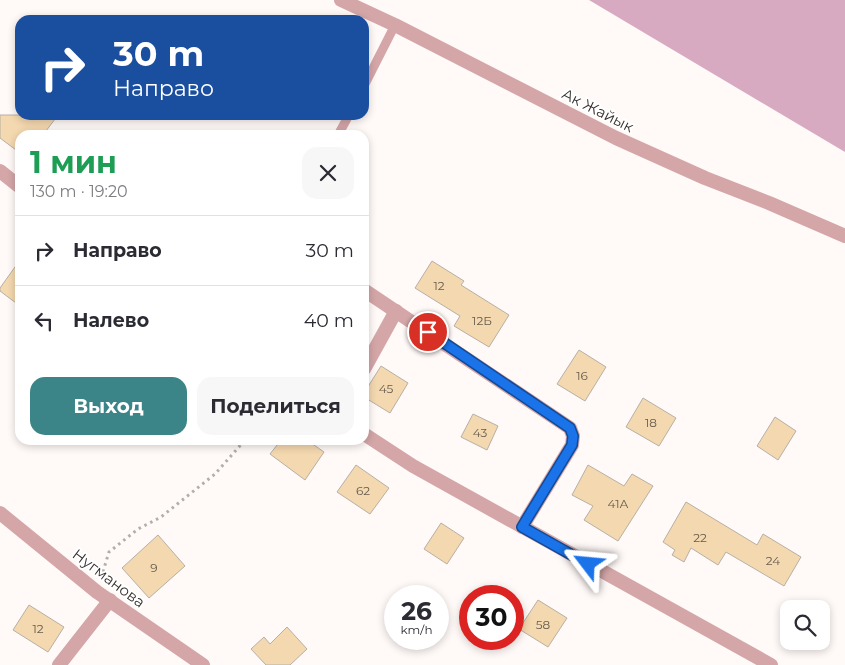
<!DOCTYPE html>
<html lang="ru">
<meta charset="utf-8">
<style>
:root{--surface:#fff;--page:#f7f7f7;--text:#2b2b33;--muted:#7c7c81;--line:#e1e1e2;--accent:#3b8487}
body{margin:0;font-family:Montserrat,sans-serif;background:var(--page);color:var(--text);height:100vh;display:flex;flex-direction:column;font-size:19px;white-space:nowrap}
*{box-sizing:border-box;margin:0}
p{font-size:16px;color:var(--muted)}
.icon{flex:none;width:28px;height:28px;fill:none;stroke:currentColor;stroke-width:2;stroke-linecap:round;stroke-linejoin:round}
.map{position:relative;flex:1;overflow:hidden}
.drawer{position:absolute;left:15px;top:130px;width:354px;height:315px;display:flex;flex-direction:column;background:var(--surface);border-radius:15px;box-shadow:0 2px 8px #0003}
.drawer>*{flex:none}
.banner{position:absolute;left:15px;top:15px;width:354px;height:105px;border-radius:15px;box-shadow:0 2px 8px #0003;background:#1a4fa0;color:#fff;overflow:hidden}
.fabs{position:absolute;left:780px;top:600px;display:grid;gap:10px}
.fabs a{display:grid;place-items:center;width:50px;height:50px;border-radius:10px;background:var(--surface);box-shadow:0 2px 8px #0003;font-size:25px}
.speed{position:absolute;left:384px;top:585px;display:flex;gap:10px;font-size:25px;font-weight:700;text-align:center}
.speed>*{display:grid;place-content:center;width:65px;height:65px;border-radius:50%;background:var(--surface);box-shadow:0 2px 8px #0003;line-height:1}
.speed small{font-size:12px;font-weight:400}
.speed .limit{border:8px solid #d22;background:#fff;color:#111}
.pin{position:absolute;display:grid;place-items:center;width:42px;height:42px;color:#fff;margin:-21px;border:2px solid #fff;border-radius:50%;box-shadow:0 1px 5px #0007}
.me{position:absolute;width:55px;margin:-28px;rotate:299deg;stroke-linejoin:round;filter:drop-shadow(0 0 4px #0008)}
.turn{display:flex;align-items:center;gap:18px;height:105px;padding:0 15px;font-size:22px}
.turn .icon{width:65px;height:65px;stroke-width:2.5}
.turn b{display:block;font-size:35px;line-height:42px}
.round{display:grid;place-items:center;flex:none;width:52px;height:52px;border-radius:15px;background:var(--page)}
.head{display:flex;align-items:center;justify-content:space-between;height:85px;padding:0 15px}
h1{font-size:30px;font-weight:700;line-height:38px;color:#1e9e55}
.action{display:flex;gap:10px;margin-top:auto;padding:10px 15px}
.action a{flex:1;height:58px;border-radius:15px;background:var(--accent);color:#fff;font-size:20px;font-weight:700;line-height:58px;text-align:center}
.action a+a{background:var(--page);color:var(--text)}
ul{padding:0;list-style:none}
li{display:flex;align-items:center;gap:15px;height:70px;padding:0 15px;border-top:1px solid var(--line)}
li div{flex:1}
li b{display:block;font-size:19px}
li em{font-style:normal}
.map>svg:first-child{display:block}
.water{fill:#d7aac2}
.building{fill:#f4d8af;stroke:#b7b0a5}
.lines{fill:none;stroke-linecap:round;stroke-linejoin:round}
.path{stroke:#b3adab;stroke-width:3;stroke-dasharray:2.5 4;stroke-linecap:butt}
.service{stroke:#d4a6a8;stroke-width:9}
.minor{stroke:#d4a6a8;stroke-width:14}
.route-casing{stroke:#114b97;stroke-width:12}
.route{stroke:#1a73e8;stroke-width:9}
.labels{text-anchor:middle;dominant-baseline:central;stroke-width:4;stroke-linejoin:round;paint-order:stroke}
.number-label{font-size:12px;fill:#665b4e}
.street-label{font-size:15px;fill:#36312e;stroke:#fff}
</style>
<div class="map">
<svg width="845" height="665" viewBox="0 0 845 665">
<rect width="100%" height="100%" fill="#fff9f7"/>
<path class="water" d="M589 0H845V152Z"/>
<g class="building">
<path d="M0 115H58L43 135H20V153L0 138Z"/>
<path d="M20 260V306L0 291V288Z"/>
<path d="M432 261 464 281 461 285 509 315 489 347 454 326 460 316 415 288Z"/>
<path d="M579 350 606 367 585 401 557 384Z"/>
<path d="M381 366 408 383 390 413 364 397V393Z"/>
<path d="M643 398 676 418 659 446 626 427Z"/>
<path d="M473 414 498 426 487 450 461 437Z"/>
<path d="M775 417 796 431 778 460 757 446Z"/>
<path d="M281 440H307L324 452 305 480 270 454Z"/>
<path d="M356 465 389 488 370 514 337 492Z"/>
<path d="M588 465 624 486 632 474 653 486 618 541 584 520 593 506 572 495Z"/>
<path d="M686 502 757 545 763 534 801 557 784 586 726 552 718 565 691 548 684 562 672 555 675 550 663 542Z"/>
<path d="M441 523 464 538 447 564 424 549Z"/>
<path d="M158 535 185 566 149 598 122 568Z"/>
<path d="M538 600 567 618 548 647 519 629Z"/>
<path d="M29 605 64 627 48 652 13 630Z"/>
<path d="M287 627 307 649 290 665H266L251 649 264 637 270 644Z"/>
</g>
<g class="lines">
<path class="path" d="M101 578 109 552 138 529 161 517 215 474 245 440"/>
<g class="service">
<path d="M364 86 395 25"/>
<path d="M338 135 349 115"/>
</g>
<g class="minor">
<path d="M341 0 395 25 616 138 705 178 769 203 845 236"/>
<path d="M0 171 20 187"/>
<path d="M364 290 570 428 573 436 572 445 522 527"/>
<path d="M364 369 396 311"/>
<path d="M364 434 413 466 771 665"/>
<path d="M0 513 97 592 203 665"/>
<path d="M59 665 110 600"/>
</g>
</g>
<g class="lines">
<defs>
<path id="route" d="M428 332 570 428 573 436 572 445 522 527 588 564"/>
</defs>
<use href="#route" class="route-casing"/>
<use href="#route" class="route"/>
</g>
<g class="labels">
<g class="number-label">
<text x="439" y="285">12</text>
<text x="482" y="320">12Б</text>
<text x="582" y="375">16</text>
<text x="386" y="388">45</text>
<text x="651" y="422">18</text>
<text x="480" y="432">43</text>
<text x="363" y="490">62</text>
<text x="618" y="503">41А</text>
<text x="700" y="537">22</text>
<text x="773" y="560">24</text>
<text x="154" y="567">9</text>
<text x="543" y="624">58</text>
<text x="38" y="628">12</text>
</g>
<g class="street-label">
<text transform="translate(598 110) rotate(27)">Ак Жайык</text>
<text transform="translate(109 578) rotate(37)">Нугманова</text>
</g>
</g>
</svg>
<div class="fabs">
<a><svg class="icon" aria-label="search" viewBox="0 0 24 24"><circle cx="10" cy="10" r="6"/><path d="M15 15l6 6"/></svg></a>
</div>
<div class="speed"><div>26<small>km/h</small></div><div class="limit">30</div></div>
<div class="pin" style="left:428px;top:332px;background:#d93025"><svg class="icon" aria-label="arrive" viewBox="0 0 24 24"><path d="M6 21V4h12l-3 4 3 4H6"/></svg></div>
<svg class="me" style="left:588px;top:564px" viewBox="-20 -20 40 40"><path d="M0-17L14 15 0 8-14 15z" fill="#1a73e8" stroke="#fff" stroke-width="4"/></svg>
<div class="banner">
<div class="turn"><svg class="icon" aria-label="right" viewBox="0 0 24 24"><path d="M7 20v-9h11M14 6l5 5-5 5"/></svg><div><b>30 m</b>Направо</div></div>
</div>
<section class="drawer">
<div class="head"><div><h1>1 мин</h1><p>130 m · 19:20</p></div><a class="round"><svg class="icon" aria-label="close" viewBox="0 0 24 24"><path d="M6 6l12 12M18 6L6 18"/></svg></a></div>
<ul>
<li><svg class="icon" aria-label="right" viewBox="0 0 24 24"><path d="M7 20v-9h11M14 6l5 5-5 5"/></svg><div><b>Направо</b></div><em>30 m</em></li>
<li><svg class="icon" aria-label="left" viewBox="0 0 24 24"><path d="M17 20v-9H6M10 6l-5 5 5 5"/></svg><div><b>Налево</b></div><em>40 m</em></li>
</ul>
<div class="action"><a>Выход</a><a>Поделиться</a></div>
</section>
</div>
